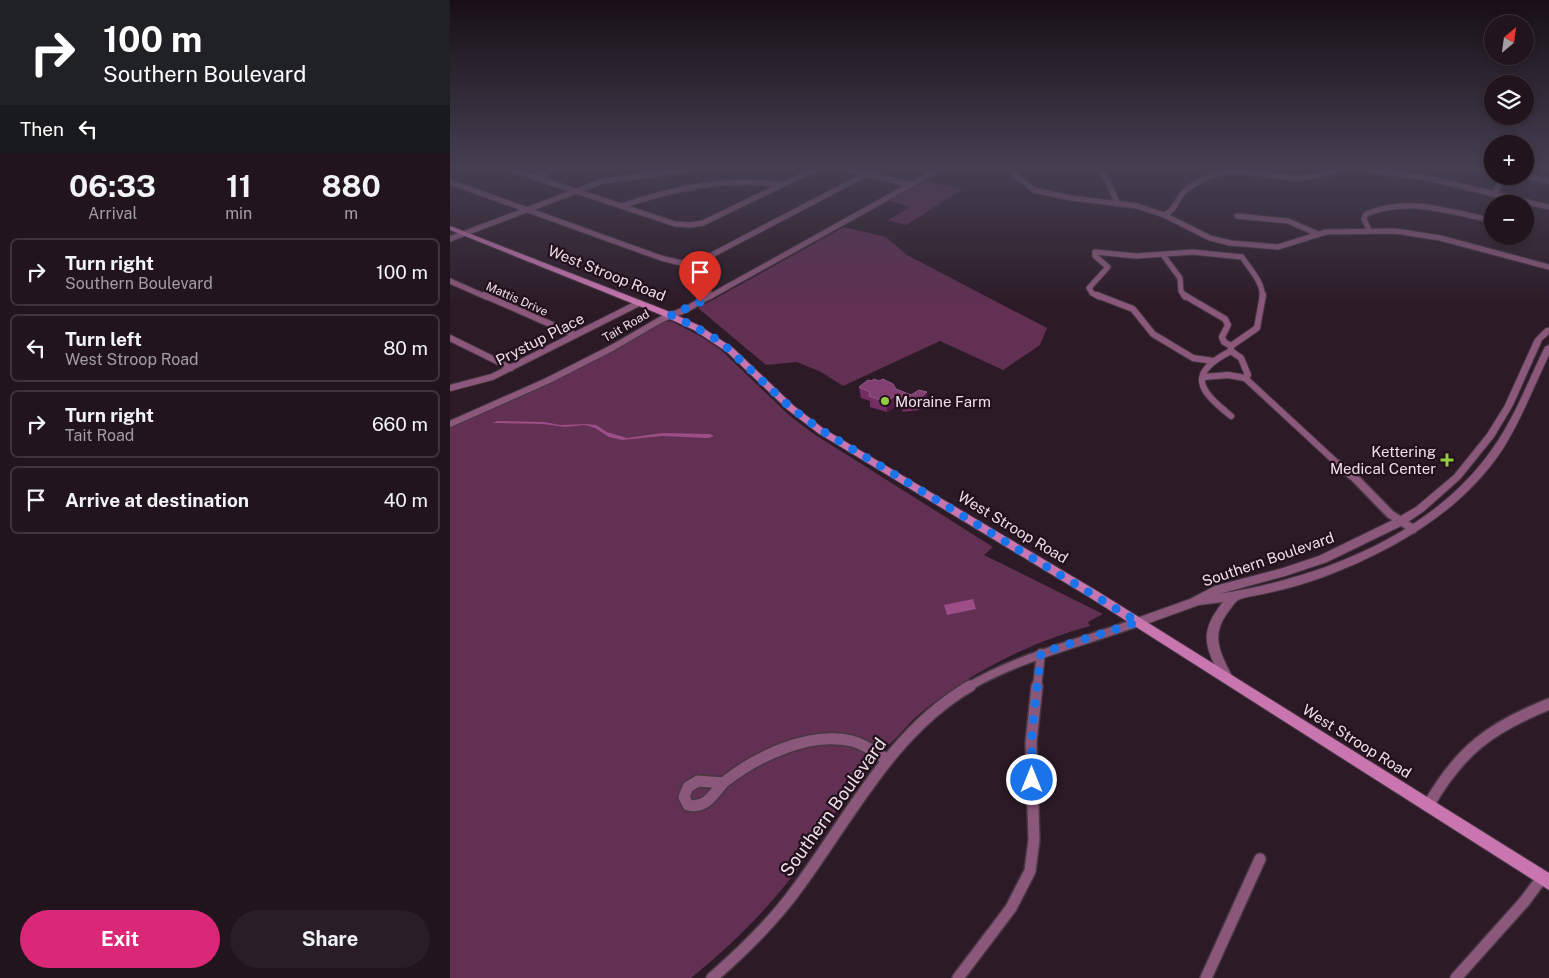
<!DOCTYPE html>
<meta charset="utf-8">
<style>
:root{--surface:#21141d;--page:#291d26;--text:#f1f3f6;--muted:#a29ea4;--line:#3e333b;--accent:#db2777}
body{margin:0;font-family:"Public Sans",sans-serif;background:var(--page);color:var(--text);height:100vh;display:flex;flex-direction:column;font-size:19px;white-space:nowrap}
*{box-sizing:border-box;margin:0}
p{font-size:16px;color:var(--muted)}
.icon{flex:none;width:28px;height:28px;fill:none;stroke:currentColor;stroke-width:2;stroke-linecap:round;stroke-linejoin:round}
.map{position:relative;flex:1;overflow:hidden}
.sheet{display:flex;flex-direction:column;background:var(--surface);width:450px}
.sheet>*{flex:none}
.top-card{background:#202124;color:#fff;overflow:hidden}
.needle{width:32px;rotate:29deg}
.controls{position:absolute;left:1034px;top:15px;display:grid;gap:10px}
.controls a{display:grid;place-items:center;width:50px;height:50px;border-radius:50%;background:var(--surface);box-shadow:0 2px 8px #0003,0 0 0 1px var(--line);font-size:25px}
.pin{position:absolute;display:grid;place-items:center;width:42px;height:42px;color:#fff;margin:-51px -21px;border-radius:50% 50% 50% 0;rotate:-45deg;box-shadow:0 0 5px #0007}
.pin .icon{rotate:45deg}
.me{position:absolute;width:55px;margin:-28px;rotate:0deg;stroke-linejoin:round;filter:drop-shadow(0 0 4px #0008)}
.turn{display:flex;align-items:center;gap:18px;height:105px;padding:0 20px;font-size:22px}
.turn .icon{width:65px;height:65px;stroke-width:2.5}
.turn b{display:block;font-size:35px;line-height:42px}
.then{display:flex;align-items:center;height:48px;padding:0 20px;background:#0003;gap:10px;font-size:19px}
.eta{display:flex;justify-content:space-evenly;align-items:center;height:85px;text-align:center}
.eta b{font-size:30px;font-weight:700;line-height:35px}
.action{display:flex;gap:10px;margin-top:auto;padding:10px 20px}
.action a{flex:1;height:58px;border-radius:30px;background:var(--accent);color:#fff;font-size:20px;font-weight:700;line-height:58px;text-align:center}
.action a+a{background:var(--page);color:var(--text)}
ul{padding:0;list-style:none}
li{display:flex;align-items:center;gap:15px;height:68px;margin:0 10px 8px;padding:0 10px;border:2px solid var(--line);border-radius:8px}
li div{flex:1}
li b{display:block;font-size:19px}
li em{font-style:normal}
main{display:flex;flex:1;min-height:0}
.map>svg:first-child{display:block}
.green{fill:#613053}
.water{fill:#9d4e87}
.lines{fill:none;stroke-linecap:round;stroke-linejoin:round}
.minor-far3-casing{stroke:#473742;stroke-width:7}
.minor-far2-casing{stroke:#473742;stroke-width:8}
.minor-far1-casing{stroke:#473742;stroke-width:11}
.minor-casing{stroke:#473742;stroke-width:14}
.tertiary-casing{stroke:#473742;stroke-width:2}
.secondary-casing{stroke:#473742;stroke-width:2}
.minor-far3{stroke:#8b587c;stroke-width:5}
.minor-far2{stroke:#8b587c;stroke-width:6}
.minor-far1{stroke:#8b587c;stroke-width:8}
.minor{stroke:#8b587c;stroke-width:11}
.tertiary{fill:#8b587c;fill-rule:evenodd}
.secondary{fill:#c875b0;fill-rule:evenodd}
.wall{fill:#742d63}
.shaded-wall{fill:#521d45}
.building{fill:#814071;stroke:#925984}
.route{stroke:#1a73e8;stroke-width:9;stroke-dasharray:0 16.2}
.poi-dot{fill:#93cc3d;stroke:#22111d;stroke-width:2}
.labels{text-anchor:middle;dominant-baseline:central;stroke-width:4.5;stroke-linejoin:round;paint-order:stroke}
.far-street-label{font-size:12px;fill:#ede0e8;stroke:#22111d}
.street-label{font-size:15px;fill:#ede0e8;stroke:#22111d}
.poi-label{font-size:15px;fill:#ede0e8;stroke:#22111d;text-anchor:start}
.near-street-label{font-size:18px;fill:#ede0e8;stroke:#22111d}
</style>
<main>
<section class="sheet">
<div class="top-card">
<div class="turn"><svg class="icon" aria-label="right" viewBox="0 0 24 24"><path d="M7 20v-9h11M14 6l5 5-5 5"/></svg><div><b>100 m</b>Southern Boulevard</div></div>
<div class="then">Then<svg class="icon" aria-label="left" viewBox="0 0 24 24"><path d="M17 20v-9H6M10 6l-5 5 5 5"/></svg></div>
</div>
<div class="eta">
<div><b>06:33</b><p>Arrival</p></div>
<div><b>11</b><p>min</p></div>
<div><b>880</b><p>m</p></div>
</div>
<ul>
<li><svg class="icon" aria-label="right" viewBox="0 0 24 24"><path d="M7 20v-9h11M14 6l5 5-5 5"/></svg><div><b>Turn right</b><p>Southern Boulevard</p></div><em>100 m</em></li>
<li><svg class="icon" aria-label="left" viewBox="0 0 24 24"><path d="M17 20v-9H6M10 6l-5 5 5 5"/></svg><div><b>Turn left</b><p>West Stroop Road</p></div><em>80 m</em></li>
<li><svg class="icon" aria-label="right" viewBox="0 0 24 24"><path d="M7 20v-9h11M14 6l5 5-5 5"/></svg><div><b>Turn right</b><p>Tait Road</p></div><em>660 m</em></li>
<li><svg class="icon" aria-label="arrive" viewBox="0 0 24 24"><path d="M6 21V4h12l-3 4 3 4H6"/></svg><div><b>Arrive at destination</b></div><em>40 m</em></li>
</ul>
<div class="action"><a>Exit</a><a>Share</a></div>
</section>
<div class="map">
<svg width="1099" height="978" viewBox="0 0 1099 978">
<rect width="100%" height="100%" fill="#2c1b27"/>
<g class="green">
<path d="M476 181 513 189 456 225 438 220 460 207 439 201Z"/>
<path d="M394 227 436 237 457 255 597 328 590 345 553 370 490 341 393 386 371 372 347 362 316 365 248 308Z"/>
<path d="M221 321 250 336 270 349 340 416 364 434 543 547 534 555 653 614 638 622 640 626C577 643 518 674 467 716 458 724 450 735 441 743 435 748 428 752 423 757 397 788 380 826 356 858 324 903 284 943 241 978H0V426L211 322Z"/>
</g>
<g class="water">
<path d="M47 421 94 422 110 425 136 424 146 425 157 432 177 438 212 433 260 434 264 436 258 438 212 436 172 440 159 437 145 428 135 425 115 427 94 424 43 423Z"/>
<path d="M523 599 526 609 497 615 494 605Z"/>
</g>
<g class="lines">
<defs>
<g id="minor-far3">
<path d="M57 168 225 224 240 225 253 223 367 168"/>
<path d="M392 168 462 185"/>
<path d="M565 168 564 174 584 190 621 198 687 206 714 215 760 238 780 243 828 247 876 232 945 231 990 238 1099 267"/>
<path d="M651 168 668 204"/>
<path d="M908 168 977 178 1099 207"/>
<path d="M1031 168 1042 170"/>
<path d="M1075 176 1099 181"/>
<path d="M84 177 110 168"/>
<path d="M0 182 211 258 231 263 254 259 428 168"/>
<path d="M1045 193 1054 176"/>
<path d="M172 206C224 188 277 177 332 185"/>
<path d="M714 215C725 211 726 200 734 192 741 185 751 180 760 176 789 164 818 178 848 178 866 178 883 170 901 168"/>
<path d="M787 216 838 221 868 234"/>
<path d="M919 230 914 219 916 214C961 196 997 212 1042 220"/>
<path d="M0 239 153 181 250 168"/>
<path d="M713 255 730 278 731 291 735 297"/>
<path d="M792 257C799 268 814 283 812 297"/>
<path d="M0 281 36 297"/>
<path d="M259 297 491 168"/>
<path d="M649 297 642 293 639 288 658 267 645 256V252L686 256 743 252 792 257"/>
</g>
<g id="minor-far2">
<path d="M34 295 125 335"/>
<path d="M647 295 683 309 703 334 743 358 763 361"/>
<path d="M734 295 775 319 778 325 772 337 774 342 781 346V351"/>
<path d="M0 338 61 368"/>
<path d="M781 346 807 328 813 295"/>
<path d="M781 351 791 358 798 375 795 378"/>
<path d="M781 351C735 374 750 391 781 416"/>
<path d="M754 377 778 375 795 378 889 465"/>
<path d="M0 388 42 377 189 303"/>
<path d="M0 424 97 381 162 348 212 319 237 309 261 295"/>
</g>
<g id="minor-far1">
<path d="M887 464 904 477 940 514 963 529"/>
<path d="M518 687C571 656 631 643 688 622"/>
<path d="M587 687 591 653"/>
</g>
<g id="minor">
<path d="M248 781 273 783C263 795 255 809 238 805L234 797 238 787Z"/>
<path d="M273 783C306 757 358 731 402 741 414 744 425 752 436 759"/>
<path d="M978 806C1010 750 1040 728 1099 704"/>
<path d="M262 978C293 951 322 923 346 890 399 819 441 732 520 686"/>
<path d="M508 978 561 908 580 871 584 840 581 743 587 686"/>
<path d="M756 978 810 859"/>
<path d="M1006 978 1074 902 1092 878"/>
</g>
<path id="tertiary" d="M1096 328H1099V334L1092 340 1063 405 1044 437 1010 479 974 511 955 524 877 562 835 576 769 594C870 578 983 535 1043 448 1065 417 1078 381 1095 347L1099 345V355C1084 386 1072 418 1054 447 1014 510 944 550 876 576 857 583 837 589 817 593 810 595 793 597 788 600 784 603 779 611 776 615 760 638 772 656 783 678L781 682 777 683 773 682C756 648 747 634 773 602L749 605 688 627 684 625 682 622 684 619 740 599 765 586 833 568 869 556 947 518 966 507 1004 475 1037 434 1055 405 1085 339Z"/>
<path id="secondary" d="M0 226 215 310 250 326 283 348 344 406 374 429 647 591 1099 873V890L639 597 368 433 338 410 277 352 244 330 209 314 0 230Z"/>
</defs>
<use href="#minor-far3" class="minor-far3-casing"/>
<use href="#minor-far2" class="minor-far2-casing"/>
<use href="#minor-far1" class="minor-far1-casing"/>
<use href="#minor" class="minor-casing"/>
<use href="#tertiary" class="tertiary-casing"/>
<use href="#secondary" class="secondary-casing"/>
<use href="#minor-far3" class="minor-far3"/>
<use href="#minor-far2" class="minor-far2"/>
<use href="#minor-far1" class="minor-far1"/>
<use href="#minor" class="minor"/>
<use href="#tertiary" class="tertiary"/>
<use href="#secondary" class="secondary"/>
</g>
<path class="wall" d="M409 387 446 389 478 403 469 410 453 412 452 409 446 407 437 412 420 407V401L411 398Z"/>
<g class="shaded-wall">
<path d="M477 392 478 403 469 410 468 400Z"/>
<path d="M445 396 446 407 437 412 436 402Z"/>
</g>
<path class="building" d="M424 379 429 381 433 379 443 384 446 389 461 395 469 390 477 392 468 400 452 401 454 400 445 396 436 402 419 396 420 392 409 387 418 380 421 381Z"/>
<linearGradient id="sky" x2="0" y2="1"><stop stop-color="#180f15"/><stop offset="0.55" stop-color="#453f52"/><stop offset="1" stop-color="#453f52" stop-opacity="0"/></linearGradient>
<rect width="1099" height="305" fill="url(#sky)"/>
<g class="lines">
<path class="route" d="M250 302 221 315 247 328 271 342 341 408 371 430 688 622 591 653 582 732V780"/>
</g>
<g class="poi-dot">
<circle cx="435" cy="401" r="5"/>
<path d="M994.5 452.5h5v5h5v5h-5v5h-5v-5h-5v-5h5z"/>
</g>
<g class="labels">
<g class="far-street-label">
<text transform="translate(67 299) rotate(24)">Mattis Drive</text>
<text transform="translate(176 326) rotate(-30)">Tait Road</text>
</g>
<g class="street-label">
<text transform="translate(157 273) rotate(22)">West Stroop Road</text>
<text transform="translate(90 339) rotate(-27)">Prystup Place</text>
<text transform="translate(563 527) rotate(31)">West Stroop Road</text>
<text transform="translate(818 559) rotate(-19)">Southern Boulevard</text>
<text transform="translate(907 741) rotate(32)">West Stroop Road</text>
</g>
<g class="poi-label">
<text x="445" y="401">Moraine Farm</text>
<text x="986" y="451" text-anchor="end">Kettering<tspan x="986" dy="17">Medical Center</tspan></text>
</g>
<g class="near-street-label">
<text transform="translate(383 807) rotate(-54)">Southern Boulevard</text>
</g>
</g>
</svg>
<div class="controls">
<a><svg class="needle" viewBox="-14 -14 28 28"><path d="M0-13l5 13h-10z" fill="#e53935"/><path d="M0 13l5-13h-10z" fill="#a29ea4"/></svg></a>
<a><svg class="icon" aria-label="layers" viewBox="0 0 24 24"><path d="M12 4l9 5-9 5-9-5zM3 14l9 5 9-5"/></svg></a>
<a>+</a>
<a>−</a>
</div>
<div class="pin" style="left:250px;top:302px;background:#d93025"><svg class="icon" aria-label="arrive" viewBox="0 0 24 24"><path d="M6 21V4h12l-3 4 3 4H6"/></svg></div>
<svg class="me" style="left:582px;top:780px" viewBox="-20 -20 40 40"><circle r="17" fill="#1a73e8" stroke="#fff" stroke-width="3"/><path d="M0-11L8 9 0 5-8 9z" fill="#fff"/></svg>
</div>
</main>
